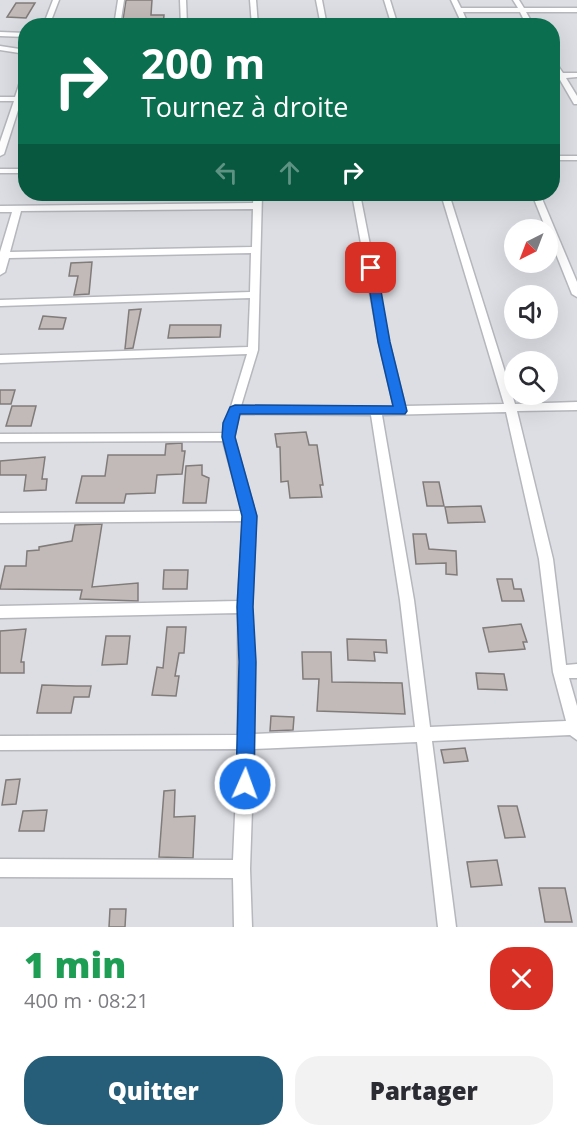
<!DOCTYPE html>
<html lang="fr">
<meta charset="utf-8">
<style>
:root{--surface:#fff;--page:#f2f2f3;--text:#2b2b33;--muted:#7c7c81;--accent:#265d78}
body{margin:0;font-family:"Open Sans",sans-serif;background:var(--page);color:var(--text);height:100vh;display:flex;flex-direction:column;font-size:22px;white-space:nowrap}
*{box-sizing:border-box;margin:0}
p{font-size:20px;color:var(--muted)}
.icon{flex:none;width:33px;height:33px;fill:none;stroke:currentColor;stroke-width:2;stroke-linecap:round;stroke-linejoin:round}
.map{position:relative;height:927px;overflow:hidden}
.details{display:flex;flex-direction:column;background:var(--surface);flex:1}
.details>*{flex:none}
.hud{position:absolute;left:18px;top:18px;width:542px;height:183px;border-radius:24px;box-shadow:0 6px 24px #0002;background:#0b6e4f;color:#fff;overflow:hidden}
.needle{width:39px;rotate:222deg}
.tools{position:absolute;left:504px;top:219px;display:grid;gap:12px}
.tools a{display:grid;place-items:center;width:54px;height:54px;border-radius:50%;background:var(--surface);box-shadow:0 6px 24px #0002;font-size:30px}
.pin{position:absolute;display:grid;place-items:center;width:51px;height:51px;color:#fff;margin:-26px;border-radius:12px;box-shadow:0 3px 9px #0006}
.me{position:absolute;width:66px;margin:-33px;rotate:2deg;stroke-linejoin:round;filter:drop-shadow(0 0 4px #0008)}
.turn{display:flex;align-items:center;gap:21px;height:126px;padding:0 24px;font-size:27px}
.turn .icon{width:78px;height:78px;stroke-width:2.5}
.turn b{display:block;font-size:42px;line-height:51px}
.lanes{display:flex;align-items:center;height:57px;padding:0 24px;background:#0003;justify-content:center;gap:30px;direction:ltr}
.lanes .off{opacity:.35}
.round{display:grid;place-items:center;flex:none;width:63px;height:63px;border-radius:24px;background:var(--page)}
.headline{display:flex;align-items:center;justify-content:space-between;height:102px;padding:0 24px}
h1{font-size:36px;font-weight:800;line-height:45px;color:#1e9e55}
.button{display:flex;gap:12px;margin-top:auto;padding:12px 24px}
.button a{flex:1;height:69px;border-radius:24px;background:var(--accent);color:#fff;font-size:24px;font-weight:800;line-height:69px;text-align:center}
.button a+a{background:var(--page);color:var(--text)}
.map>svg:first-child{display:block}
.building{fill:#c1bab8;stroke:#817b79;stroke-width:1.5}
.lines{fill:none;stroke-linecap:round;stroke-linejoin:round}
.minor-casing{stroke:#b5b7bd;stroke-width:3}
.minor{fill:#fff;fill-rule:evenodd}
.route{fill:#1a73e8;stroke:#114b97;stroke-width:1.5}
</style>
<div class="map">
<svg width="577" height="927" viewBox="0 0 577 927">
<rect width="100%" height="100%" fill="#dcdee4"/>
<g class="building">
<path d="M126 0H152L151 15H164L163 26H122Z"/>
<path d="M16 3H35L26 18 7 17Z"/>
<path d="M92 262 89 294 74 295 78 276H69L71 263Z"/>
<path d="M141 309 133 348 125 349 129 310Z"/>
<path d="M43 316 66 318 63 329H39Z"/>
<path d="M170 325H221L220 337 168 338Z"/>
<path d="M0 390H15L11 404H0Z"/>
<path d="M12 406H36L31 426H6Z"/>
<path d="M306 432 309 445H317L323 485H320L322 497 290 498 288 481 281 482 280 447H277L275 434Z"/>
<path d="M182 443V451H185L182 474 157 475 155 493 126 494 124 503H76L82 476H105L108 455H165L166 444Z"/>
<path d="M45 457 42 479H47L46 490 24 491 26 475H0V461Z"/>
<path d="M202 465V475L209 478 206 503H183L186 466Z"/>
<path d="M423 482H439L444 506H427Z"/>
<path d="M481 506 485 522 448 523 445 507Z"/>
<path d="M102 524 92 587 138 583V601L80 599 82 590 0 589 5 566H26L27 551 39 550V547L72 541 75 525Z"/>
<path d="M413 534H426L429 549 456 551 457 575 446 574V563L416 564Z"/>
<path d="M164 570H188L187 589H163Z"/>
<path d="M497 579H512L514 589H521L524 601H502Z"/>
<path d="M521 624 527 642H523L525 649 489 652 483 628Z"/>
<path d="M167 627H186L184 653H179L175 676H179L176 696 152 695 157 667 163 668Z"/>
<path d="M26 629 21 662H24V673H0V631Z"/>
<path d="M106 636H130L127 664 102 665Z"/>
<path d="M347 639 386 640 387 653 374 652 375 661 348 660Z"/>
<path d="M302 652H331L332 682 402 683 405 714 317 711 319 679H303Z"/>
<path d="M476 673 504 674 507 690 478 689Z"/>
<path d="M42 685 76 686H91L89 697H74L71 713H37Z"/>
<path d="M271 716 294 717 293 730 270 731Z"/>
<path d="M465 748 468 761 444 763 441 750Z"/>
<path d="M20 779 16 804 2 805 6 780Z"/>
<path d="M175 790 174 817 195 816 193 858 159 857 164 791Z"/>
<path d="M498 806H517L525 837 505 838Z"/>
<path d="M47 810 44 831H19L23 811Z"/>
<path d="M497 860 502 885 471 887 467 862Z"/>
<path d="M539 888H565L572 922H545Z"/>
<path d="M110 909H126L125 927H109Z"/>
</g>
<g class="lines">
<defs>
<g id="minor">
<path d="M53 0H59L49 26H43Z"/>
<path d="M118 0H124L120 26H114Z"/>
<path d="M180 0H186L187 26H181Z"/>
<path d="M250 0H256L258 26H252Z"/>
<path d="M316 0H322L327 26H321Z"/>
<path d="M384 0H390L398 26H392Z"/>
<path d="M451 0H457L461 8H518L513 0H519L524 8H577V12H526L534 26H527L520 12H463L469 26H463Z"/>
<path d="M0 32 26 33V37L0 36Z"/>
<path d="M0 46 26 50V54L0 50Z"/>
<path d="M552 59 554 60 563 73H577V77L566 78 577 96V104H574L559 78H552V74H556L552 67Z"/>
<path d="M26 74V88L23 97H26V101H21L4 154 0 156V142L14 101H0V97H15L22 76Z"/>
<rect x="552" y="156" width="25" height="4"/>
<rect x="0" y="169" width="26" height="4"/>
<path d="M254 194H262L258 350 241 406 394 407 379 342 352 194H360L389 342 405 406 504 404 441 194H449L515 404 577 402V410L517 411 553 559 566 665 577 664V678H569L577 706V740L570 735 432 741 456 927H438L417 742 254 749 250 869 252 927H234L233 878 0 877V859L233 860 238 749 0 750V736L238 735V613L0 618V606L238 601 243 521 0 523V513L242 511 223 441 0 442V434L223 433 247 354 0 363V355L248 347 250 298 0 306V300L250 292 251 253 9 258 5 272 0 275V252L12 212H0V206L253 203ZM253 209 252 247 10 252 21 211ZM506 412 539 559 553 672 566 721 430 727 414 600 382 415ZM239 414 371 415 400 600 415 727 254 734 252 607 256 516 234 437Z"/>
<path d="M532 194H540L577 282V297L572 294Z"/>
</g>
</defs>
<use href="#minor" class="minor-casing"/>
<use href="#minor" class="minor"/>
</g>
<path class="route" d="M371 265 377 268 390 342 407 411 405 414H240L235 437 257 516 253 607 256 662 254 784 251 790 245 793 238 790 236 784 239 662 237 607 242 516 222 437 223 423 230 407 235 405 393 406 378 342 366 268Z"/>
</svg>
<div class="tools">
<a><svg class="needle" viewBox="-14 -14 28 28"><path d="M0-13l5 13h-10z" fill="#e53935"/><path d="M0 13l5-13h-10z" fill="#7c7c81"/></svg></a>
<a><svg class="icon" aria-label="sound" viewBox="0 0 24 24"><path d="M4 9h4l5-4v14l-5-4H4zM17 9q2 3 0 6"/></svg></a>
<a><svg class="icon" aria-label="search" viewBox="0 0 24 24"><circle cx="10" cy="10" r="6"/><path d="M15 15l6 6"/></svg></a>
</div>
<div class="pin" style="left:371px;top:268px;background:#d93025"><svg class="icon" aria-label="arrive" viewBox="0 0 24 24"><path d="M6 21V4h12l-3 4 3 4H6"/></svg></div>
<svg class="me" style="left:245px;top:784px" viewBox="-20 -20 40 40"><circle r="17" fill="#1a73e8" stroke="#fff" stroke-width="3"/><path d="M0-11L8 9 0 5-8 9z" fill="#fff"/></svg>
<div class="hud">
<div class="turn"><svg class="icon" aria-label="right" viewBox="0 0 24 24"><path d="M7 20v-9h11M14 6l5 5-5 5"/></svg><div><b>200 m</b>Tournez à droite</div></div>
<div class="lanes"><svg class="icon off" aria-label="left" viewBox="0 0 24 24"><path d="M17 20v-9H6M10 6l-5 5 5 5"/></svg><svg class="icon off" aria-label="ahead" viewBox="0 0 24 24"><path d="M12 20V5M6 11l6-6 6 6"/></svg><svg class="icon" aria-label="right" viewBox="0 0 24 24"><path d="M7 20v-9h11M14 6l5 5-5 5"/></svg></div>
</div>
</div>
<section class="details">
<div class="headline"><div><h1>1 min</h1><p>400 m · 08:21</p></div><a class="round" style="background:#d93025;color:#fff"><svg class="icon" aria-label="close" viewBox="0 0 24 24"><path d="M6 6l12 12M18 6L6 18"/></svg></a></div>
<div class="button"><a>Quitter</a><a>Partager</a></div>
</section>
